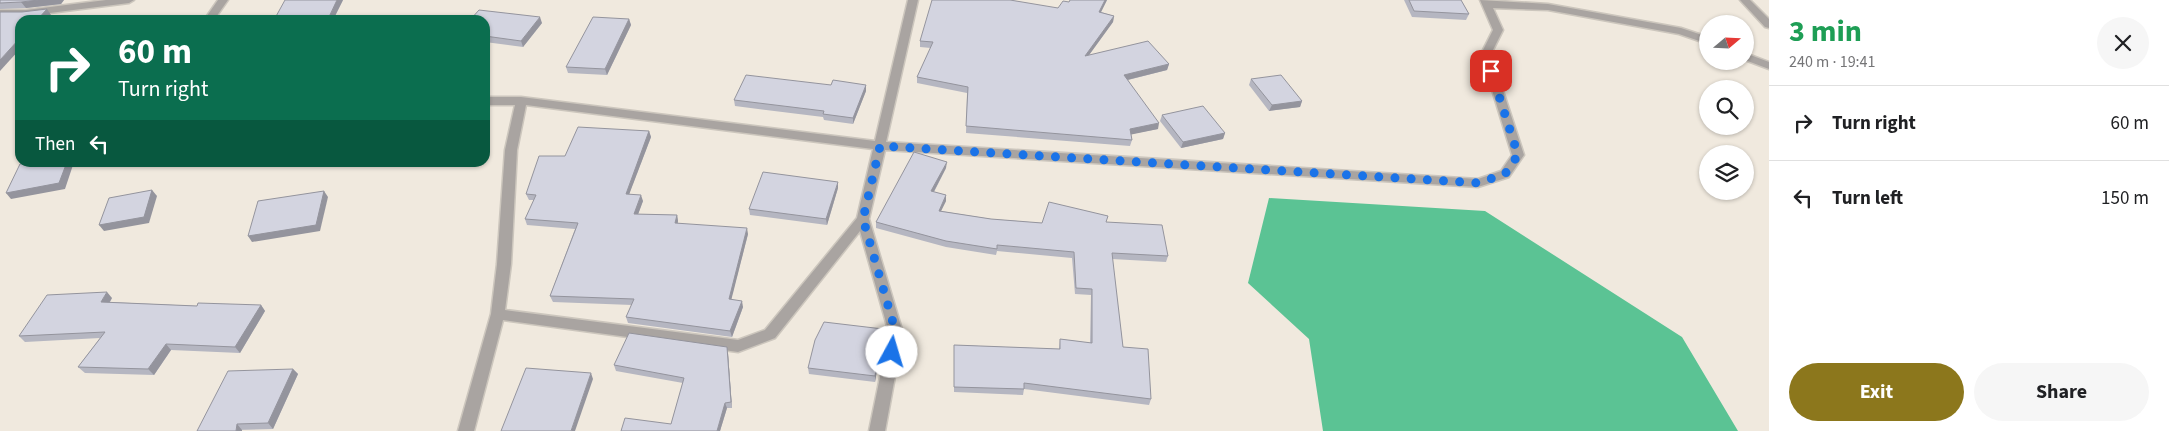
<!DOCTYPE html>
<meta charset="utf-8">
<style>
:root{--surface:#fff;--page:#f6f6f6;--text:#202124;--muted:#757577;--line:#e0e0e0;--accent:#8c771c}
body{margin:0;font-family:"Source Sans 3",sans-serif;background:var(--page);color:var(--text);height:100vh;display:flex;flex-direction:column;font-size:19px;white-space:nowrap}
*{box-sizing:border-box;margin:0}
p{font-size:16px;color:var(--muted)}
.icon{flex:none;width:28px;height:28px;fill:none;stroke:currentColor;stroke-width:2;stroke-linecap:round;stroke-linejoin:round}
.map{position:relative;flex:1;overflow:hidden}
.side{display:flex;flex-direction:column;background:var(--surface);width:400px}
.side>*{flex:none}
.top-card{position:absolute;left:15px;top:15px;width:475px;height:152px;border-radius:15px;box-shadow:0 1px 4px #0004;background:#0b6e4f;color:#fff;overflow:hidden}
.needle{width:32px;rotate:71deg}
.buttons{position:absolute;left:1699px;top:15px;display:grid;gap:10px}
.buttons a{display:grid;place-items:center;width:55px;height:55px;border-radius:50%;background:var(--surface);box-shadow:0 1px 4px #0004;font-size:25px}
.pin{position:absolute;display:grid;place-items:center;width:42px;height:42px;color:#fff;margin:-21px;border-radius:10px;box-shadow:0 2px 8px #0006}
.me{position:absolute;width:55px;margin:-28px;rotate:6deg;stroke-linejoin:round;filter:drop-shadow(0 0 4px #0008)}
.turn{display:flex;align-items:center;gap:18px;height:105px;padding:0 20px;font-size:22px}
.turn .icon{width:65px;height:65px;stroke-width:2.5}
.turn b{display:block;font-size:35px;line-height:42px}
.then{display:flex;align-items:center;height:48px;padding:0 20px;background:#0003;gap:10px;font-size:19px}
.round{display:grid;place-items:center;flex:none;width:52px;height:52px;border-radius:26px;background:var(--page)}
.head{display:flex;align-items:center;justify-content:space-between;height:85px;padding:0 20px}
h1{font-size:30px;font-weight:700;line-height:38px;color:#1e9e55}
.button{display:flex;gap:10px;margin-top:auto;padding:10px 20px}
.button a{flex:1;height:58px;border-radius:30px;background:var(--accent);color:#fff;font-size:20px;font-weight:700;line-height:58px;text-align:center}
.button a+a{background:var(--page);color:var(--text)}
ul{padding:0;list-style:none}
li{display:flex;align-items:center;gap:15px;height:75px;padding:0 20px;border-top:1px solid var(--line)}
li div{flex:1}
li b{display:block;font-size:19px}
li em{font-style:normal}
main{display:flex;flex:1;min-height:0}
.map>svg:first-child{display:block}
.forest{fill:#5bc394}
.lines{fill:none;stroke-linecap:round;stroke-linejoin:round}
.street-casing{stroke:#ccc6bd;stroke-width:3}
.street{fill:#a9a4a1;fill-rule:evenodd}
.wall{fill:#b5b6c1}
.shaded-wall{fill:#94949d}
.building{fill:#d3d4e0;stroke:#94949d}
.route{stroke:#1a73e8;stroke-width:9;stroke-dasharray:0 16.2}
</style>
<main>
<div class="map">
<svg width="1769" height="431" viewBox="0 0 1769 431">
<rect width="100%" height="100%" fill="#f0e9de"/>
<path class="forest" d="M1269 198 1485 211 1682 337 1738 431H1323L1309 339 1248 283Z"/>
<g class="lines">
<defs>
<g id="street">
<path d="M106 0H134L129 3 26 16H0V10H26Z"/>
<path d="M218 0H228L214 20H204Z"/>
<path d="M908 0H918L886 142 1478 179 1501 171 1512 155 1481 54 1493 30 1480 0 1548 4 1681 28 1708 37V44L1679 34 1548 10 1493 8 1503 30 1491 54 1524 155 1509 177 1478 187 885 150 869 219 903 333 885 431H869L889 333 860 231 775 338 738 352 503 320 474 431H458L491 314 497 264 505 150 515 105H485V97H521L875 141ZM526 105 873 149 857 218 765 330 738 340 505 310 511 264 517 150Z"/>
<path d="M1740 0H1750L1769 19V28L1765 27Z"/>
<path d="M1745 53 1769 62V69L1745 60Z"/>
</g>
</defs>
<use href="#street" class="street-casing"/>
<use href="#street" class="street"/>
</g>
<g class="wall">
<path d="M0 0H64L61 4 26 8 0 9Z"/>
<path d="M343 0 333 20H274Z"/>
<path d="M1070 0H1107L1101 12 1114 16 1113 22 1089 55 1169 64 1167 70 1128 80 1158 129 1131 134 1132 140 1130 146 966 133 967 93 917 83V77L931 48 920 47V41L1058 8 1069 2Z"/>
<path d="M1404 0H1461L1469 14 1466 20 1412 17Z"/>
<path d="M629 19 631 25 607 75 568 73 566 67Z"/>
<path d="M485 20 542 23 523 47 485 42Z"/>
<path d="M1251 79 1302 101 1300 107 1269 111 1249 85Z"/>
<path d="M831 85H866V91L853 124 824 120 823 117 735 106 734 100Z"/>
<path d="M1162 115 1225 133 1223 139 1181 148 1160 121Z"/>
<path d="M649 131 651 137 629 194 643 201 638 214 677 215 678 221V223L748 234 731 299 743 307 732 337 628 323 626 317 632 305 553 302 550 296 575 229 527 225 525 219 534 200H529L526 194 565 156Z"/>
<path d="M390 162H443L441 165H391Z"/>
<path d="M946 168 934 192 946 195V201L941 211 991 219 1042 223 1106 222 1168 256 1166 262 1112 259 1123 347 1151 399 1149 405 1024 389 1023 395 954 392V345L1059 349 1060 339 1090 343 1091 295 1075 294 1072 258 997 251 996 255 946 247 876 228V222Z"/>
<path d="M838 188 827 225 750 215 749 209Z"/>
<path d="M112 298 110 302 197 306 261 305 265 311 240 353 171 350 154 375 85 373 78 367 100 338 25 342 19 336Z"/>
<path d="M883 329V335L875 382 809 374 808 368Z"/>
<path d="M728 353 732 408H727L720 431H621L671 424 683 383 616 371 614 365Z"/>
<path d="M293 369 298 374 273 429 197 431Z"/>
</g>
<g class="shaded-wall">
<path d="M39 0H64L61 4 26 8 21 2Z"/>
<path d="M337 0H343L333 20H330L329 17Z"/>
<path d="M1105 0H1107L1098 18 1099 12Z"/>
<path d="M47 9 51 15 46 20H37Z"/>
<path d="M1114 16 1113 22 1084 62 1085 56Z"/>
<path d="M540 17 542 23 523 47 521 41Z"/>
<path d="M629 19 631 25 607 75 605 69Z"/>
<path d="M20 38V49L0 71V60Z"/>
<path d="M1169 64 1167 70 1123 81 1124 75Z"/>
<path d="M866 85V91L853 124V118Z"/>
<path d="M1302 101 1300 107 1269 111 1272 105Z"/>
<path d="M1159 123 1158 129 1129 135 1130 129Z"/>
<path d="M649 131 651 137 627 200 626 194Z"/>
<path d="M1225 133 1223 139 1181 148 1183 142Z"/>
<path d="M67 162H74L65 189 11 199 6 193Z"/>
<path d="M947 162 946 168 931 197V191Z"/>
<path d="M838 182V188L827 225 826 219Z"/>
<path d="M152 190 157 196 149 223 104 231 99 225Z"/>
<path d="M324 191 328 197 320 231 252 242 248 236Z"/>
<path d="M641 195 643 201 636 220 634 214Z"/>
<path d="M946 195V201L938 217 939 211Z"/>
<path d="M677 215 678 221 676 229 675 223Z"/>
<path d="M747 228 748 234 730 305 729 299Z"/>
<path d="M107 292 112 298 106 308 101 302Z"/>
<path d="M742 301 743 307 732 337 730 331Z"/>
<path d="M261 305 265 311 240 353 235 347Z"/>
<path d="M883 329V335L875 382V376Z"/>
<path d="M166 344 171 350 154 375 148 369Z"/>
<path d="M727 347 728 353 732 408 731 402Z"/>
<path d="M293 369 298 374 273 429 268 423Z"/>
<path d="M591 373 593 379 575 431H571Z"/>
<path d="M725 403 727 408 720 431H717Z"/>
<path d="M237 424 242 430V431H236Z"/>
</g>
<g class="building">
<path d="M0 0H39L21 2 0 3Z"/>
<path d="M285 0H337L329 17 293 20H274Z"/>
<path d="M932 0H1010L1058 8 1063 1 1069 2 1070 0H1105L1099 12 1114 16 1085 56 1148 41 1169 64 1124 75 1159 123 1130 129 1132 140 966 126 968 87 917 77 933 42 920 41Z"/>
<path d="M1409 0H1461L1469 14 1414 11Z"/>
<path d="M47 9 37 20H20V38L0 60V12H22Z"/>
<path d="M479 10 540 17 521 41 485 36V20H470Z"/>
<path d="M593 17 629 19 605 69 566 67Z"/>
<path d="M746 75 831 85 833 80 866 85 853 118 823 114 824 111 734 100Z"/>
<path d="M1281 75 1302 101 1272 105 1251 79Z"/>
<path d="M1203 106 1225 133 1183 142 1162 115Z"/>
<path d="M578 127 649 131 626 194 641 195 634 214 677 215 675 223 747 228 729 299 742 301 730 331 626 317 634 299 550 296 578 223 525 219 536 195 526 194 539 156H565Z"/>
<path d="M914 152 947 162 931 191 946 195 939 211 991 219 1042 223 1049 202 1108 216 1106 222 1162 225 1168 256 1112 253 1123 347 1148 349 1151 399 1024 383V389L954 387V345L1060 349V339L1092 343V289L1076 288 1074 252 997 245V249L946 241 876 222Z"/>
<path d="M25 162H67L59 183 6 193 20 164Z"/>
<path d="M763 172 838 182 826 219 749 209Z"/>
<path d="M152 190 144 217 99 225 109 198Z"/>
<path d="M324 191 316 225 248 236 258 201Z"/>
<path d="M107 292 101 302 197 306 198 303 261 305 235 347 166 344 148 369 78 367 105 332 19 336 47 295Z"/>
<path d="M824 322 883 329 875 376 808 368 815 340Z"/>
<path d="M629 333 727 347 731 402 725 403 717 431H621L625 418 671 424 684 378 614 365Z"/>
<path d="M526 368 591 373 571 431H501Z"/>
<path d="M293 369 268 423 237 424 236 431H197L228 371Z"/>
</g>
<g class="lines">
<path class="route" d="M892 352 896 333 863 219 880 146 1478 183 1505 174 1518 155 1491 71"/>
</g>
</svg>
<div class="buttons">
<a><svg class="needle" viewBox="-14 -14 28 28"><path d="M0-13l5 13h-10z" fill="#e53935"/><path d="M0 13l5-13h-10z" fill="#757577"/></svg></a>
<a><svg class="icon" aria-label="search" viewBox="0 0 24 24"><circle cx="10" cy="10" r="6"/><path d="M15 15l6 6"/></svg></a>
<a><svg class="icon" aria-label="layers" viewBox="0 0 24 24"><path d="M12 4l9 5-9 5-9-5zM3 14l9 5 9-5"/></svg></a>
</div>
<div class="pin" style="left:1491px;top:71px;background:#d93025"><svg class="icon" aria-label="arrive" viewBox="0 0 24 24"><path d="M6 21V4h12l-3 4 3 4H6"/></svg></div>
<svg class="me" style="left:892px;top:352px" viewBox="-20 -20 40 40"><circle r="19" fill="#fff"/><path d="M0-13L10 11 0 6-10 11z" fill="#1a73e8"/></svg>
<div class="top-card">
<div class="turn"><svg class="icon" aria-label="right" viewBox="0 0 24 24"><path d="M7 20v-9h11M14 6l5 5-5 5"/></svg><div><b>60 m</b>Turn right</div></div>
<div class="then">Then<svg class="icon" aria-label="left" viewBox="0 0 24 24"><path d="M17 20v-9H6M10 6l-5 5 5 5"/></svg></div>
</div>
</div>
<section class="side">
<div class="head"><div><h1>3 min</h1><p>240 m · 19:41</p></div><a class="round"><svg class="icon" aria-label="close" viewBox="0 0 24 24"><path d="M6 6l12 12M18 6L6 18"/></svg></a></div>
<ul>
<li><svg class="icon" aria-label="right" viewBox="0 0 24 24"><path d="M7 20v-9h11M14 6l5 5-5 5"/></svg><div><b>Turn right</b></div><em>60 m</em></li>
<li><svg class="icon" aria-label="left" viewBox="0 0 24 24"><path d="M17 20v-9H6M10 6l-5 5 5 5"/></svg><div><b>Turn left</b></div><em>150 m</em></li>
</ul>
<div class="button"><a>Exit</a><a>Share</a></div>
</section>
</main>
